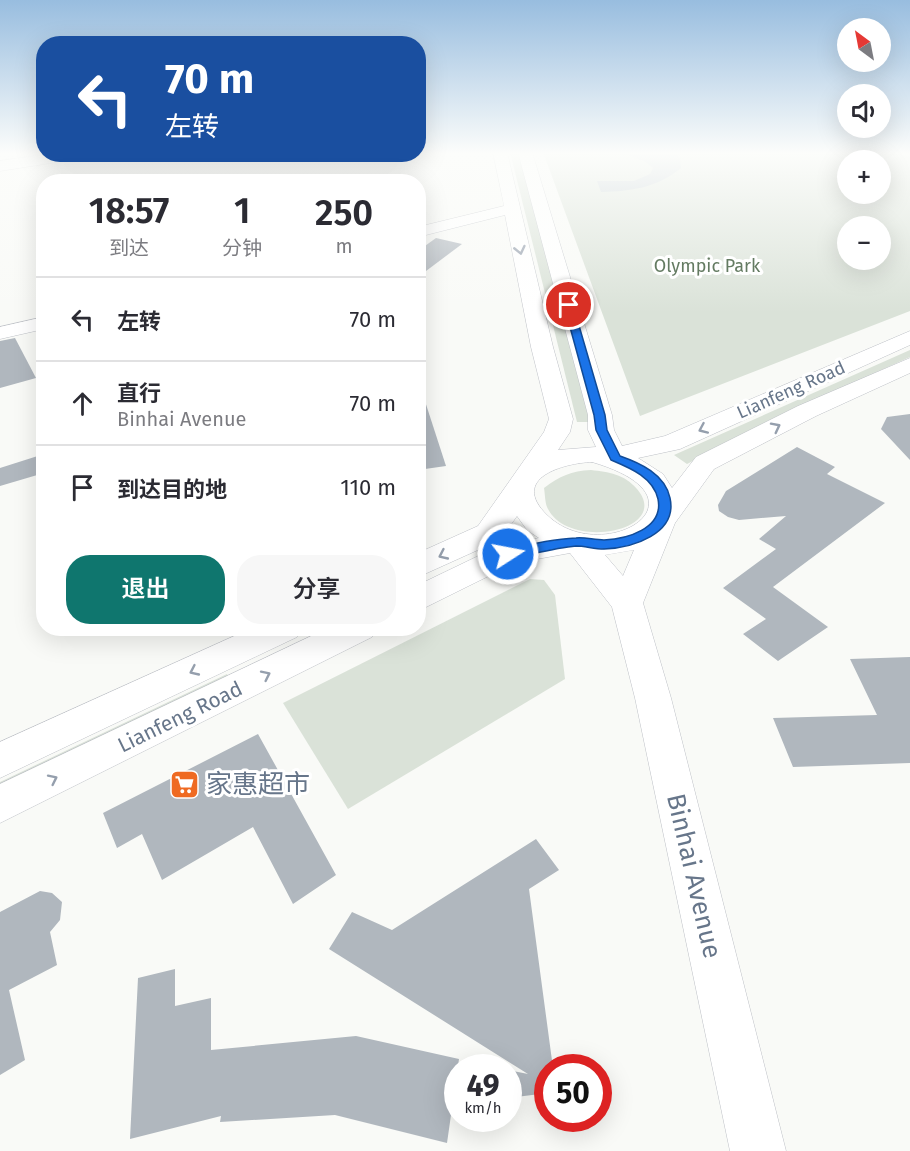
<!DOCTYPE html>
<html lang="zh">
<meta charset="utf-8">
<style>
:root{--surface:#fff;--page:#f7f7f7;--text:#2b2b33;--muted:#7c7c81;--line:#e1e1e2;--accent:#0f766e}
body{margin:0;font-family:"Fira Sans","Noto Sans SC",sans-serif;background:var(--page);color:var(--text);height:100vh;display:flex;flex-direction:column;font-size:22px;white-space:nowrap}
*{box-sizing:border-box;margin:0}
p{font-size:20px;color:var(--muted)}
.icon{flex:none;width:33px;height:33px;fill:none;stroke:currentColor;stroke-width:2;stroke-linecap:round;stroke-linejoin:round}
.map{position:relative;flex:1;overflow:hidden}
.drawer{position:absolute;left:36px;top:174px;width:390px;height:462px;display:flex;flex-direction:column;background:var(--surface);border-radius:24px;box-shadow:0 6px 24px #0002}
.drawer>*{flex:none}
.top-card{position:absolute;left:36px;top:36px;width:390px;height:126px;border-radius:24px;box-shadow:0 6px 24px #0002;background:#1a4fa0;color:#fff;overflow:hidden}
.needle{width:39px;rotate:328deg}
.fabs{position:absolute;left:837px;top:18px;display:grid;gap:12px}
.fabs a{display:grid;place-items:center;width:54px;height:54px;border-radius:50%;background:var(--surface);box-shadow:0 6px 24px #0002;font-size:30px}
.speed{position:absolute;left:444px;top:1054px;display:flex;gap:12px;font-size:30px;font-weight:700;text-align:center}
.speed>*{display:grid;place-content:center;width:78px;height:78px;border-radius:50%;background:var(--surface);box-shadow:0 6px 24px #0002;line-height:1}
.speed small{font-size:15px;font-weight:400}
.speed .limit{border:9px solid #d22;background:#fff;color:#111}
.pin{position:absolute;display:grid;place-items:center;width:51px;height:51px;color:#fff;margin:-26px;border:3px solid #fff;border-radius:50%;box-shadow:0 2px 6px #0007}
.me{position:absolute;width:66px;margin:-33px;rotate:79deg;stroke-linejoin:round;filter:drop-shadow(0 0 4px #0008)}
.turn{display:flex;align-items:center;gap:21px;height:126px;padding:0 30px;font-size:27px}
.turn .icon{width:78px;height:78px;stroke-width:2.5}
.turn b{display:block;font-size:42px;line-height:51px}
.eta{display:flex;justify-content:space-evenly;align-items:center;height:102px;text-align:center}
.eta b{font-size:36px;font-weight:600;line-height:42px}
.cta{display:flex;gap:12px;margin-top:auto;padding:12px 30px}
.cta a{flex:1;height:69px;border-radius:24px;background:var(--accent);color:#fff;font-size:24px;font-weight:600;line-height:69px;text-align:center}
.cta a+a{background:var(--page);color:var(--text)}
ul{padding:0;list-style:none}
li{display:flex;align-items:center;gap:18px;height:84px;padding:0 30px;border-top:2px solid var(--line)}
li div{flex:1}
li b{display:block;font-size:22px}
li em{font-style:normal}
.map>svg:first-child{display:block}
.green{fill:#dae2d8;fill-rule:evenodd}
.water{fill:#c1cbd1}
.building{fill:#b0b7be}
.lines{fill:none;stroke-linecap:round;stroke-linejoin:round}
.secondary-casing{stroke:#bec1c7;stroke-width:1}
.primary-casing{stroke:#bcbfc4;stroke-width:1}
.secondary{fill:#fff;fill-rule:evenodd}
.primary{fill:#fff;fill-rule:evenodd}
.oneway{stroke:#959fad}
.route{fill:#1a73e8;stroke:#114b97;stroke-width:1.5}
.labels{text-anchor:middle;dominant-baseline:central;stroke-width:6;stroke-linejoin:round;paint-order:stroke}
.far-park-label{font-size:18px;fill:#647b62;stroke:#fff}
.far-street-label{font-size:18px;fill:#67768a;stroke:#fff}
.street-label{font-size:21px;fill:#67768a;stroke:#fff}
.near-poi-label{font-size:26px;fill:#67768a;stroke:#fff;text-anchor:start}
.near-street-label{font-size:26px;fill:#67768a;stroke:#fff}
</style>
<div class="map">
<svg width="910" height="1151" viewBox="0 0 910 1151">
<rect width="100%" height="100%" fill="#f9faf7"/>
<g class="green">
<path d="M510 152H518L591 422H577Z"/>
<path d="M543 152H888L910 156V311L640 416ZM848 160H880V194H848ZM848 226H880V260H848Z"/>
<path d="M910 350V357L809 403 687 464 674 455Z"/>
<path d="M591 470C609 472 624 474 637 489 673 531 567 552 547 507 545 502 545 494 544 488 560 476 571 471 591 470Z"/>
<path d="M530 579 544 580 555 595 565 679 348 809 283 703Z"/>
<path d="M227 674 231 682 0 793V782Z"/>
</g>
<path class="water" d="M621 152H675L680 158 681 168C657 188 631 191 601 192L597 181H634L650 174 653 168 646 162Z"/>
<g class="building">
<path d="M436 238 462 244 418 277V251Z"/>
<path d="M15 338 36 378 0 388V341Z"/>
<path d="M418 392H422L446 466 418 470Z"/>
<path d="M910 414V460L881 429 887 417Z"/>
<path d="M797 447 835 467 827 474 885 503 773 587 828 627 778 661 743 634 766 619 723 588 776 549 759 539 786 516 739 520 728 517 719 511 718 505 726 491Z"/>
<path d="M44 454V473L0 486V468Z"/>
<path d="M910 657V763L793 767 773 718 877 715 850 659Z"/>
<path d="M258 734 336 875 293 904 253 827 162 880 142 834 117 848 103 813Z"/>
<path d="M536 839 559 870 529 889 553 1068H548V1093L508 1098V1070L528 1074 329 949 352 912 392 930Z"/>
<path d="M40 891 52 893 62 902 60 920 50 932 57 965 9 990 25 1060 0 1075V912Z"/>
<path d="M175 969V1006L211 998V1050L356 1036 459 1059 447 1143 335 1115 220 1122 221 1116 130 1139 138 978Z"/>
</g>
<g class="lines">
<defs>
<g id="secondary">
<path d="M493 152H507L553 347 573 419 570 432 558 450 596 447 588 430V415L518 152H532L612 415 614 430 622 446 665 436 910 331V345L680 449 638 458 663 474 672 488 696 457 798 406 910 358V373L816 416 714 469 675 523 643 603 671 698 786 1151H730L635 698 612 607 570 553 515 563 418 611V585L497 547 539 538 527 530 517 516 500 540 418 577V553L478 526 544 432 549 419 531 347 505 215 418 237V227L504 206ZM592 462C719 499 602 569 547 515 509 478 564 463 592 462ZM634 550 623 576 605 555Z"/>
<path d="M44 317V329L0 339V327Z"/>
<path d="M252 628H302L297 637 0 778V742Z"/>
<path d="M328 628H377L372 637 0 823V784Z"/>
</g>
<path id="primary" d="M49 154H90L83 158 0 171V161Z"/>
</defs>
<use href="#secondary" class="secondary-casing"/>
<use href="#primary" class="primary-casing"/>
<use href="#secondary" class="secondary"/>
<use href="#primary" class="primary"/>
</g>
<defs><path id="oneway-chevron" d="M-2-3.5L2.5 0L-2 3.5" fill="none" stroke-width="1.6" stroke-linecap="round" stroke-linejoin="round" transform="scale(1.5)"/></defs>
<g class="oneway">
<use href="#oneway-chevron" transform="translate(520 250) rotate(77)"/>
<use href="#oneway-chevron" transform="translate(776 427) rotate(-27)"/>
<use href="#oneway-chevron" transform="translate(703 429) rotate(156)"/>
<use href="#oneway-chevron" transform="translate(443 555) rotate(155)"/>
<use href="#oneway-chevron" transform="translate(194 671) rotate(155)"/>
<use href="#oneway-chevron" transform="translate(266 675) rotate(-26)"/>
<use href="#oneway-chevron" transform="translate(53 779) rotate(-26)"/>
</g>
<linearGradient id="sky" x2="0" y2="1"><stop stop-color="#98bddf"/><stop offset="0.49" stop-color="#fcfdfb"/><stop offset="1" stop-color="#fcfdfb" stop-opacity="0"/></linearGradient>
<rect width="910" height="313" fill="url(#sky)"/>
<path class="route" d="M569 302 573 305 605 415 607 430 620 456C640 463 665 474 670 498 678 534 632 548 604 549 594 549 585 546 576 546 554 548 530 555 508 559L502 554 504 551C526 545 553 539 576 538 585 537 594 540 604 540 626 539 664 529 658 499 653 477 630 468 611 460L596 430 594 415 564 305Z"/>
<defs>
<symbol id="supermarket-square" viewBox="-11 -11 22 22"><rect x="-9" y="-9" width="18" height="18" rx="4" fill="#ef6a22" stroke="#fff"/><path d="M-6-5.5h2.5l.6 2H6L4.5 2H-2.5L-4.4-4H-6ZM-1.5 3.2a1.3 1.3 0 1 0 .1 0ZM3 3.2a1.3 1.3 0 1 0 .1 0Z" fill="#fff"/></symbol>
</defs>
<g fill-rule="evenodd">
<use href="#supermarket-square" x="168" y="768" width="33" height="33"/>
</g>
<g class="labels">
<g class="far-park-label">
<text x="707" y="266">Olympic Park</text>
</g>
<g class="far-street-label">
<text transform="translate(791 390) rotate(-24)">Lianfeng Road</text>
</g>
<g class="street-label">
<text transform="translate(180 717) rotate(-26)">Lianfeng Road</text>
</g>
<g class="near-poi-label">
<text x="206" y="784">家惠超市</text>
</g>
<g class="near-street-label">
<text transform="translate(694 876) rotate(77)">Binhai Avenue</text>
</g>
</g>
</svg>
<div class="fabs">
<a><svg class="needle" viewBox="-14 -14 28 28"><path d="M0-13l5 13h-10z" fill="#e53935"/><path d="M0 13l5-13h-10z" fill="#7c7c81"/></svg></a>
<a><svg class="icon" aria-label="sound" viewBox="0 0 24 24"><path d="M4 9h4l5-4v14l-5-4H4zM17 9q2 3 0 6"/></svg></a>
<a>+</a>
<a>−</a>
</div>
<div class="speed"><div>49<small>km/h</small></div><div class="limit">50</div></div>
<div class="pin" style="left:569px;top:305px;background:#d93025"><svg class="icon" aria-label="arrive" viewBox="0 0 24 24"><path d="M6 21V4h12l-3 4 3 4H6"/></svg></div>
<svg class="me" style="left:508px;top:554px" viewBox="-20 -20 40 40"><circle r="17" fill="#1a73e8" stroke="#fff" stroke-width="3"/><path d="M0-11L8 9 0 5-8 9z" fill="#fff"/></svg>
<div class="top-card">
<div class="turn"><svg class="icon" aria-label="left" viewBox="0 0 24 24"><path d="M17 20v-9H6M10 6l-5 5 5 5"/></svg><div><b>70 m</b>左转</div></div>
</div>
<section class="drawer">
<div class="eta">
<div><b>18:57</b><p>到达</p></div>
<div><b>1</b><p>分钟</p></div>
<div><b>250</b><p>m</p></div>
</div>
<ul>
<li><svg class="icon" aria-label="left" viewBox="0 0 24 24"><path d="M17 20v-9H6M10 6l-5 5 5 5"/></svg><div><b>左转</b></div><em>70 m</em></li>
<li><svg class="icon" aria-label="ahead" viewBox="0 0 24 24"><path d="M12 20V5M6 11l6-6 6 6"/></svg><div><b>直行</b><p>Binhai Avenue</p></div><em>70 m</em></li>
<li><svg class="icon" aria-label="arrive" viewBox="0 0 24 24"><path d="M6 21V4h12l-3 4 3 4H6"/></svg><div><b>到达目的地</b></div><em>110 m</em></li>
</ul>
<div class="cta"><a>退出</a><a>分享</a></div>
</section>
</div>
